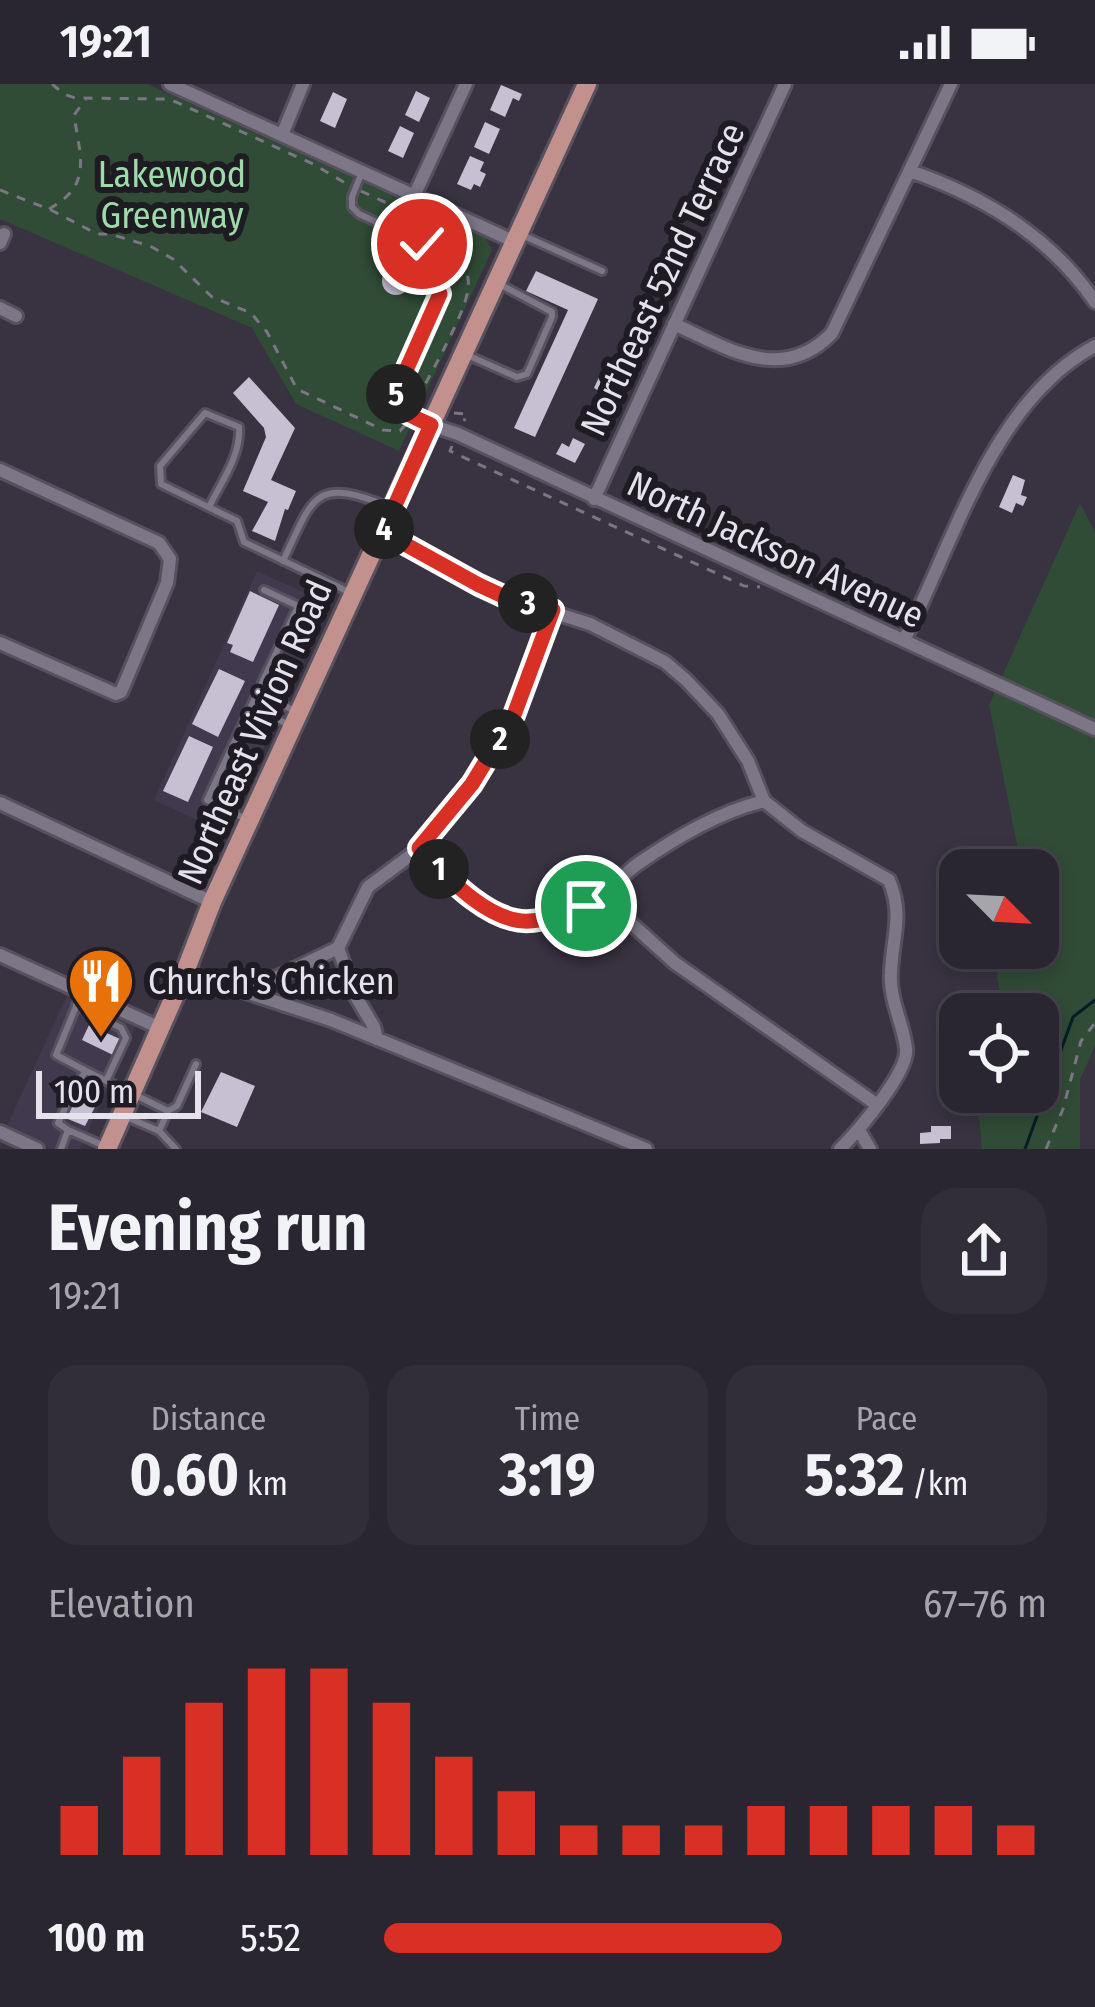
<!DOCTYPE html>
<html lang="en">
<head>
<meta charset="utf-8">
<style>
	body { margin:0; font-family:"Fira Sans Condensed",sans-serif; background:#322e39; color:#f1f3f6; height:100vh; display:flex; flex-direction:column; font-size:45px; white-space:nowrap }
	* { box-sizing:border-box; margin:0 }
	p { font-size:39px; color:#a5a5ab }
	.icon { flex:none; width:66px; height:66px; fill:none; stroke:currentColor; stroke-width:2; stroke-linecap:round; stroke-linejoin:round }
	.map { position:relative; height:1065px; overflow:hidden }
	.side { display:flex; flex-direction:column; background:#2a2631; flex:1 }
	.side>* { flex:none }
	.needle { width:78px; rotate:114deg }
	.buttons { position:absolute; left:939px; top:765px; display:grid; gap:24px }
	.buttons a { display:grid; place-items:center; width:120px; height:120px; border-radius:24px; background:#2a2631; box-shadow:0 6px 18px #0003,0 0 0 3px #46434d; font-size:60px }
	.scale { position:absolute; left:36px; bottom:30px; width:165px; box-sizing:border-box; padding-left:12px; border:6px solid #e6e2ec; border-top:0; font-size:33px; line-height:42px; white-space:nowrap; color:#e6e2ec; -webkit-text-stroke:9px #1e1b22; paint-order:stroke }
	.pin { position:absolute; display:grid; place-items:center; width:102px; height:102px; color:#fff; margin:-51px; border:6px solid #fff; border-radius:50%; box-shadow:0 3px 12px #0007 }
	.km { position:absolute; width:60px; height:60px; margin:-30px; border-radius:50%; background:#222; color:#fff; font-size:33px; line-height:60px; text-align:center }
	.round { display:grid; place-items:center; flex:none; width:126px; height:126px; border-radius:36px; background:#322e39 }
	.summary { display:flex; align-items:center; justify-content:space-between; height:204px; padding:0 48px }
	h1 { font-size:66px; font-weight:700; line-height:90px }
	.stats { display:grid; grid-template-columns:repeat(3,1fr); gap:18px; height:204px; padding:12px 48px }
	.stats div { display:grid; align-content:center; border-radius:30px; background:#322e39; text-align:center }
	.stats b { font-size:60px; font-weight:700 }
	.stats small { font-size:33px; font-weight:400 }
	.stats p { font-size:33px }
	.chart { height:336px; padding:24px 48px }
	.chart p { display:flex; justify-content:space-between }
	.chart svg { width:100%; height:216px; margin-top:12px; stroke:#d93025; stroke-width:6 }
	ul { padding:0 48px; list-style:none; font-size:39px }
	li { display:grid; grid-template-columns:192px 144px 1fr; align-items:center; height:90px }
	li i { height:30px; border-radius:15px; background:#d93025 }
	.status { display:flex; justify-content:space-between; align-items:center; height:84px; padding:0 60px; background:#2a2631; direction:ltr }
	.status svg { height:33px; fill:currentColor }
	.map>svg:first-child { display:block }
</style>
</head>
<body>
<div class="status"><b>19:21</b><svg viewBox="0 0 49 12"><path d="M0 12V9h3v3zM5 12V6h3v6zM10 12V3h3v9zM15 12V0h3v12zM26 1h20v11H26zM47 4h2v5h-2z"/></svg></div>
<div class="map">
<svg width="1095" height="1065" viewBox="0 0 1095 1065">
	<rect width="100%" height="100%" fill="#383241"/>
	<path fill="#41394e" d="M 257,487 L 329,520 L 225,749 L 154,716 Z
		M 69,907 L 137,939 L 80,1065 L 51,1065 L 6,1044 Z"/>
	<path fill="#304b36" d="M 0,0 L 147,0 L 486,154 L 492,166 L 399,367 L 296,320 L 252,244 L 0,135 Z
		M 1080,419 L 1095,449 L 1095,962 L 1080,996 L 1080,1065 L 982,1065 L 977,1013 L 981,1008 L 1038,1008 L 1038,930 L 1003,930 L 995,878 L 1001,864 L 1038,864 L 1038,786 L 1022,786 L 989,621 Z"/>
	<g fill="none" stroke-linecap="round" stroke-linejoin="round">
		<path stroke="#041d27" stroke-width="3" d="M 1025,1065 L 1073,933 L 1095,916"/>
	</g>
	<path fill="#c7c0d3" d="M 501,1 L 522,10 L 519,17 L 513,14 L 505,33 L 490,26 Z
		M 416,7 L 430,14 L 419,38 L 405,31 Z
		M 333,8 L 347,15 L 335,44 L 320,37 Z
		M 485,38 L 500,45 L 489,70 L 474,63 Z
		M 400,42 L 414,49 L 403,74 L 388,67 Z
		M 470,72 L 484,78 L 480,87 L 486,90 L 480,103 L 474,100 L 471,106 L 457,100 Z
		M382 197a14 14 0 1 1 28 0a14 14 0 1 1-28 0Z
		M 536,187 L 598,215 L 535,353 L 514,344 L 568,226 L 526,207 Z
		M 601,289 L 618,297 L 609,318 L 597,313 L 599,307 L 594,304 Z
		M 249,293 L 295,344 L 271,396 L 296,407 L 288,426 L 285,425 L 275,457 L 252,447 L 268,418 L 243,407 L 266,353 L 264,344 L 233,309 Z
		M 573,354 L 585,360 L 575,379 L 556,370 L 562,359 L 569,363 Z
		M 1013,391 L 1025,396 L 1021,411 L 1027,413 L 1023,422 L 1016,419 L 1012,429 L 999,423 Z
		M 250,507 L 279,521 L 253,578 L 230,568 L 233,561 L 227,559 Z
		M 219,585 L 245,597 L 218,653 L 192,640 Z
		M 189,652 L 213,663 L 188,718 L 163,707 Z
		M 89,941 L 120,955 L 113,971 L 82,956 Z
		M 221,988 L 255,1002 L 237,1043 L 201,1028 Z
		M 74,1012 L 96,1021 L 85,1042 L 63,1033 Z
		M 931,1042 L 951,1042 L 951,1055 L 940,1055 L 940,1059 L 920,1060 L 920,1049 L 931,1048 Z"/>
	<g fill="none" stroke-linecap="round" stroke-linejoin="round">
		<g stroke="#57515e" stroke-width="12">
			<path id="lane" d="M 362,88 L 352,113 L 352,123 L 359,130 L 422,159 L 440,210 L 395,311 C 397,328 415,332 428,339
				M 522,151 L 602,187
				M 467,271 L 517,293 L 527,290 L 552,233 L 552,228 L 501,201
				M 209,423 C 221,398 241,372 239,343 L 205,329 L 160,382 L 161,400 L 237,437 L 244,458 L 349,508
				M 283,477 C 313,414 313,392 387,422
				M 258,609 L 295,627
				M 251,622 L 291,642
				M 246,735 L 207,716 L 298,522 L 264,506
				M 82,908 L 56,971 L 86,987
				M 76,921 L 121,944 L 126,954 L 106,997
				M 168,1027 L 177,1022 L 196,980
				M 124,1032 L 159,1047 L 176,1065
				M 68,1046 L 58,1039 L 77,999 L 86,987 L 168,1027 L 159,1047
				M 61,1065 L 68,1046 L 107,1063"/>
		</g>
		<g stroke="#57515e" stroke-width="18">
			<path id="street" d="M 170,0 L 515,158
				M 282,51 L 303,0
				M 910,87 C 983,112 1051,153 1095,218
				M 414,112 L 466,0
				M 0,159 L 4,150
				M 0,224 L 16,232
				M 674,240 C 727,264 782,301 832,249 L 951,0
				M 431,341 L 458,350 L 1095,645
				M 0,386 L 159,459 L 170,475 L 167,499 L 121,608 L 116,610
				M 594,415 L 785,0
				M 383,448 L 505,513 L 590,540 L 665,578 L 686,596 L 718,630 L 748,677 L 764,717 L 802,747 L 889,796 C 904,832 892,853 891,889 C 889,915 903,939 906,964 C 910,987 857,1048 840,1065
				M 904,556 C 954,458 993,316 1095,262
				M 0,559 L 116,610
				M 0,719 L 212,818
				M 419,765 C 444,790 472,822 507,833 C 531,841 585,827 605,811 C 617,801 625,788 639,779 C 677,753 719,728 764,717
				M 602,813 L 675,879 L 876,1020
				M 338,864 L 355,911 L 374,943 L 377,955
				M 0,871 L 160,944
				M 185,888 L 331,936 L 646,1065
				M 246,908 L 338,864 L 368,803 L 419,765 L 453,724 L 494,666 L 514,631 L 553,527
				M 859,1046 L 870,1065
				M 0,1048 L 37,1065"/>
		</g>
		<g stroke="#57515e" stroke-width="24">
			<path id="primary" d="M 107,1065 L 185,888 L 212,818 L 587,0"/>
		</g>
		<path stroke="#7b7683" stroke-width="3" stroke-dasharray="9 9" stroke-linecap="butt" d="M 52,0 L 64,10 L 75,14 L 166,15 L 176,18 L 313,80 L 347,100
			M 0,106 L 51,126 L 97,150 L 110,150 L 150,162 L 173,175 L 212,213 L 251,229 L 267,248 L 297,305 L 383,346 L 400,347 L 406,340
			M 361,107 L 443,145 C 457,156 471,188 468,206 C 463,235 429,291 415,320
			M 49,125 C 93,101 80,73 74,31 L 86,15
			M 454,329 L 467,330 L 464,337
			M 452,362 L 450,367 L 744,502 L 760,503
			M 1046,1065 L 1063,1025 L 1081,957 L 1095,939"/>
		<use href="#lane" stroke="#7c7687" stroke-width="6"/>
		<use href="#street" stroke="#7c7687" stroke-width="12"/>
		<use href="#primary" stroke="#c2908d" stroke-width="18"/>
	</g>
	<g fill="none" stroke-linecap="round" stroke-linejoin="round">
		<g stroke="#fff" stroke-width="24">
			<path id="route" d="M 422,160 L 440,210 L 395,311 C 397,329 417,334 431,341 L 383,448 L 479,501 L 505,513 L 553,526 L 514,631 L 472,700 L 419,764 C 445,791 489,840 530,837 C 548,836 568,826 586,822"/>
		</g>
		<use href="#route" stroke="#d93025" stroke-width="15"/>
	</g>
	<defs>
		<g id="restaurant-pin" transform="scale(3.45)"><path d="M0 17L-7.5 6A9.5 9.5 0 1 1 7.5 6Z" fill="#e8710a" stroke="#1e1b22"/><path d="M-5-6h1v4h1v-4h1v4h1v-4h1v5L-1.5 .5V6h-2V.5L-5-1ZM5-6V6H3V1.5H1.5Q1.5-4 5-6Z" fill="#fff"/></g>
	</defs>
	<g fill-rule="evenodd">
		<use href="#restaurant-pin" x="101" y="897"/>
	</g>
	<g text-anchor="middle" stroke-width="12" stroke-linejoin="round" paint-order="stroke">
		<g font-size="36" fill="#9edbab" stroke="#1e1b22">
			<text x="172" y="103">Lakewood<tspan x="172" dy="41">Greenway</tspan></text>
		</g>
		<g font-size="36" fill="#e6e2ec" stroke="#1e1b22">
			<text transform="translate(662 195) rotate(-65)" y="13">Northeast 52nd Terrace</text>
			<text transform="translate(776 465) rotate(25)" y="13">North Jackson Avenue</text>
			<text transform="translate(254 648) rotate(-66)" y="13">Northeast Vivion Road</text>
		</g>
		<g font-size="36" fill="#e6e2ec" stroke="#1e1b22" text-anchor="start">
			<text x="148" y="910">Church's Chicken</text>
		</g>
	</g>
</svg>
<div class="buttons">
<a><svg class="needle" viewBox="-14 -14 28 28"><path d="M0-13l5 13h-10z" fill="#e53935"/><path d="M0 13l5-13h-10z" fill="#a5a5ab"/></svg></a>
<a><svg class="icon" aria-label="locate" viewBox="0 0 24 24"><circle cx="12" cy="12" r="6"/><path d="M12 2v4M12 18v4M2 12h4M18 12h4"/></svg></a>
</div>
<div class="scale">100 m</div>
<div class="pin" style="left:586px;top:822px;background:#1e9e55"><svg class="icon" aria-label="arrive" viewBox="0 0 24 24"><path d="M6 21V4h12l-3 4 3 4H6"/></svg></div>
<div class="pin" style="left:422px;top:160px;background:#d93025"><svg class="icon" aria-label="check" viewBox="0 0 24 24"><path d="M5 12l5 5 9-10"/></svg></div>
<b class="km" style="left:439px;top:785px">1</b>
<b class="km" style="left:500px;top:655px">2</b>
<b class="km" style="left:528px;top:519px">3</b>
<b class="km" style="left:384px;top:445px">4</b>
<b class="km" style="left:396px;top:310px">5</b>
</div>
<section class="side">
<div class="summary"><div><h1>Evening run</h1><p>19:21</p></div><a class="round"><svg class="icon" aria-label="share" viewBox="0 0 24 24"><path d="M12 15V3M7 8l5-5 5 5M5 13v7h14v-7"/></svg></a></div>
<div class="stats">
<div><p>Distance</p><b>0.60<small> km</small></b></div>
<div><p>Time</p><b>3:19</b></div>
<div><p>Pace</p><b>5:32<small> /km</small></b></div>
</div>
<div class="chart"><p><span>Elevation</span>67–76 m</p>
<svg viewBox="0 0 160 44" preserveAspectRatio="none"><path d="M5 44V34M15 44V24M25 44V13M35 44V6M45 44V6M55 44V13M65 44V24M75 44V31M85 44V38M95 44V38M105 44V38M115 44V34M125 44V34M135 44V34M145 44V34M155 44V38"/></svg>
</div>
<ul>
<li><b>100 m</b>5:52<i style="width:60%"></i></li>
</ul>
</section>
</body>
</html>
